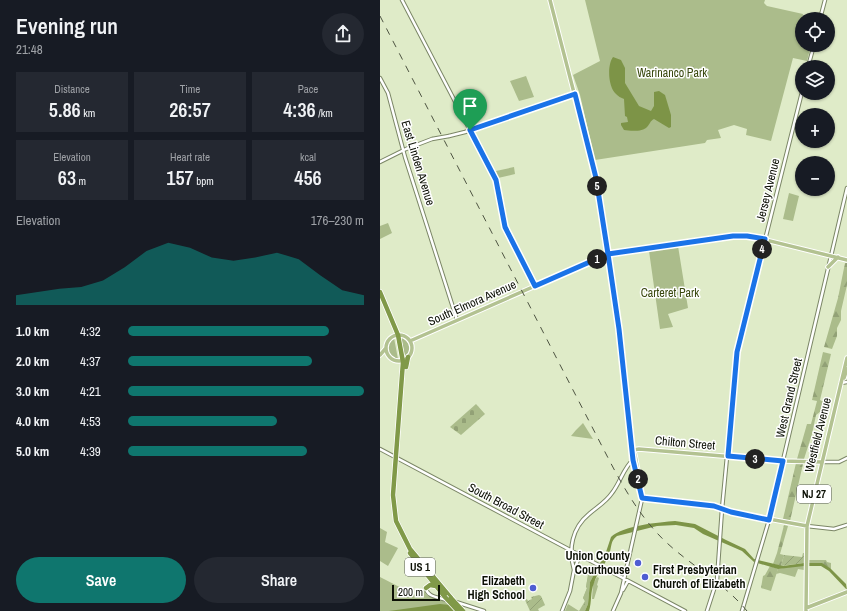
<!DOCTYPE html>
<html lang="en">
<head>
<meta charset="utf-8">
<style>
	body { margin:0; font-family:"Archivo Narrow",sans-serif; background:#242831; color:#f1f3f6; height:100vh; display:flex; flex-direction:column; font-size:15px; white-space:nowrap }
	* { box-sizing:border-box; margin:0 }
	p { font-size:13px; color:#9ea1a6 }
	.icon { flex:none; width:22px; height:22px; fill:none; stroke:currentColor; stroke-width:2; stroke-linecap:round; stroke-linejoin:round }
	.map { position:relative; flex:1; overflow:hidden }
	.drawer { display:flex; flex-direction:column; background:#171b24; width:380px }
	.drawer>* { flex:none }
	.fabs { position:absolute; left:415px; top:12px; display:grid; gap:8px }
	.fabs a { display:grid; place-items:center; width:40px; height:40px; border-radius:50%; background:#171b24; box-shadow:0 1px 3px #0004; font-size:20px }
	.scale { position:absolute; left:12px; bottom:10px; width:48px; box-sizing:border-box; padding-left:4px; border:2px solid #0c1005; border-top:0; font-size:11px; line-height:14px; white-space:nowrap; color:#0c1005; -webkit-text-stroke:3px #fff; paint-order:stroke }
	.pin { position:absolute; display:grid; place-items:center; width:34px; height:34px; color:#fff; margin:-41px -17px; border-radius:50% 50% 50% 0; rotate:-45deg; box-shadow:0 0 4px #0007 }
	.pin .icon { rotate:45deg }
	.km { position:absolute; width:20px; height:20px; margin:-10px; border-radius:50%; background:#222; color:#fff; font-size:11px; line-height:20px; text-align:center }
	.round { display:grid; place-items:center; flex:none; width:42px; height:42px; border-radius:21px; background:#242831 }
	.headline { display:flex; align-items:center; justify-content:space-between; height:68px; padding:0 16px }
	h1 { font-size:22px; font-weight:600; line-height:30px }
	.stats { display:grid; grid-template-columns:repeat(3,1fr); gap:6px; height:68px; padding:4px 16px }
	.stats div { display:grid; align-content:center; border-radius:0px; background:#242831; text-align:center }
	.stats b { font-size:20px; font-weight:600 }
	.stats small { font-size:11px; font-weight:400 }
	.stats p { font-size:11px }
	.chart { height:112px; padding:8px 16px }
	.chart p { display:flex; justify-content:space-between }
	.chart svg { width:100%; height:72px; margin-top:4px; fill:#0f766e; opacity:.7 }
	.button { display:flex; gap:8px; margin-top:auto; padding:8px 16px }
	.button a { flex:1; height:46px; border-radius:24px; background:#0f766e; color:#fff; font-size:16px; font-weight:600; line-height:46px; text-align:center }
	.button a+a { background:#242831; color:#f1f3f6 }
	ul { padding:0 16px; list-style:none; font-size:13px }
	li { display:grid; grid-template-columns:64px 48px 1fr; align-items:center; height:30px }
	li i { height:10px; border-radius:5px; background:#0f766e }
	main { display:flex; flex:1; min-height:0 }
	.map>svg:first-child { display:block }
</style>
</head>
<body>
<main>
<section class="drawer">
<div class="headline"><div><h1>Evening run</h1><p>21:48</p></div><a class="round"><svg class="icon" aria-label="share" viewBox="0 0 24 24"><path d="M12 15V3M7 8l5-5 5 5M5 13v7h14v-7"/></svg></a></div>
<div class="stats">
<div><p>Distance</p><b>5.86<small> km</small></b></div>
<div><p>Time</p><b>26:57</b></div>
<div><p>Pace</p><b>4:36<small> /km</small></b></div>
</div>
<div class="stats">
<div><p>Elevation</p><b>63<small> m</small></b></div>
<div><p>Heart rate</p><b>157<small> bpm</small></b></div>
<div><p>kcal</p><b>456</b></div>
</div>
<div class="chart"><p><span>Elevation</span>176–230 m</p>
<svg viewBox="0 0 160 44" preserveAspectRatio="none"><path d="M0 44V38L10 36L20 34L30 33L40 29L50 21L60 11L70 6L80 9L90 15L100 17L110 15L120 12L130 16L140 26L150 35L160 38V44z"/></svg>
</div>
<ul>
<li><b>1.0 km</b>4:32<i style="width:85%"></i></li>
<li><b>2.0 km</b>4:37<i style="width:78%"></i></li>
<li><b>3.0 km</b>4:21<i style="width:100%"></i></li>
<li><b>4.0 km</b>4:53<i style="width:63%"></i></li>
<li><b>5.0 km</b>4:39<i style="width:76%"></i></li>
</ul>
<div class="button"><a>Save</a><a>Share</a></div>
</section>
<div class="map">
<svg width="467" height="611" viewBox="0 0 467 611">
	<defs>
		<pattern id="forest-firs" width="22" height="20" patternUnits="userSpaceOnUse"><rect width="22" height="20" fill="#abbc8b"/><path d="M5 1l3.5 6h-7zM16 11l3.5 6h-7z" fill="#92a176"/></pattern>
		<pattern id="cemetery-stones" width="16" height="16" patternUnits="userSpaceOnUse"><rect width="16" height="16" fill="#abbc8b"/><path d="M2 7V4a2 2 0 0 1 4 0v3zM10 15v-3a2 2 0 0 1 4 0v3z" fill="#92a176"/></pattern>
		<pattern id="garden-furrows" width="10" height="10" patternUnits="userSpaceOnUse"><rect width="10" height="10" fill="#abbc8b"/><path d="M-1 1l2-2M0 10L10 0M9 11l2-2" fill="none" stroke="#92a176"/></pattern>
	</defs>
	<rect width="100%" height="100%" fill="#dfebc8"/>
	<path fill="#abbc8b" d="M 205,0 L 385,0 L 384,3 L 387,6 L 423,14 L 417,38 L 422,40 L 422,45 L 431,45 L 427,61 L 413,58 L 391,141 L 366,135 L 367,129 L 354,125 L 338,130 L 341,138 L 327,140 L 325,143 L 215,160 L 200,95 L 193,75 L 220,61 Z
		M 146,76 L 154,97 L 139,101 L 130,81 Z
		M 134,167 L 135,174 L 118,178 L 116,171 Z
		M 409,193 L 419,196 L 413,221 L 403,219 Z
		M 8,223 L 12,233 L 0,239 L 0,226 Z
		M 298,246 L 308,308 L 288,314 L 293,327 L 280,329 L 269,251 Z
		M 21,337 C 30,342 32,350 25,357 Z
		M 14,338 L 18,359 C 7,356 4,345 14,338 Z
		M 203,423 L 213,439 L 191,436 L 196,430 Z
		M 0,528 L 7,532 L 5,542 L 18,548 L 8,566 L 0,561 Z
		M 211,565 L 217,569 L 210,582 L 208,604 L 205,611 L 185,611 L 188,604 L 199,611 L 205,601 L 203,598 L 207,588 L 206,587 L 208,575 L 206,574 Z
		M 415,566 L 424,566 L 424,570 L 418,569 L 415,577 L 400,573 L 396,574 L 398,569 Z
		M 0,577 L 39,597 L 41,596 L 44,590 C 47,600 58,597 65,602 C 69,604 72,608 75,611 L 0,611 Z
		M 217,577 L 219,578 L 217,585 L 218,586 L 214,599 L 212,599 L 213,584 Z"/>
	<path fill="url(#forest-firs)" d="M 465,263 L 467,263 L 467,285 L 461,311 L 461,320 L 457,328 L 457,336 L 452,349 L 444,347 L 458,298 Z
		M 443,352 L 451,354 L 440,400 L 444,402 L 444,409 L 436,415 L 432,434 L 424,459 L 417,459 L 427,424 L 431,424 L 437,401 L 432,400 Z
		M 416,463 L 423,464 L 410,521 L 403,519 Z
		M 404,525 L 408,526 L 400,554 L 404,555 L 401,566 L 393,564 L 397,553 Z
		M 429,560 L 446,560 L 447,562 L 451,563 L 451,569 C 444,564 438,563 429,563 Z
		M 390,566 L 398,569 L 391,591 L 381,588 L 383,576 L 385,575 Z
		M 210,571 L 211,571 C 212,578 208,584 207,591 C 206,596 207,600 205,605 L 204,605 L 205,601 L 203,598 L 207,588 L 206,587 L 208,575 L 209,574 Z"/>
	<path fill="url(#cemetery-stones)" d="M 96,404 L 105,414 L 81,435 L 70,427 Z"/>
	<path fill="url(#garden-furrows)" d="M310.5 71a5.5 5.5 0 1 1 11 0a5.5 5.5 0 1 1-11 0Z
		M 423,553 L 424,553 L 424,563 L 401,566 L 404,555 L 422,557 Z
		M 159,595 L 161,596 L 165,605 L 158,609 L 159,611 L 150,611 L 145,600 L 147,599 L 148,601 L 152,599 L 151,597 Z"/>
	<path fill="#7d9447" d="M 233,57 L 241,60 L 245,68 L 245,83 L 259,106 L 271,111 L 274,106 L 274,92 L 279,91 L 285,95 L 291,115 L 291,127 L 289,128 L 274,119 C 270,121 270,124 267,127 C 263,132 250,131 244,130 L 241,125 L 241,123 L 248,122 L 247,117 L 245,116 L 244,99 C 241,98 238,96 236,94 C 228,87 227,65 233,57 Z
		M 295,521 L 315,524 L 346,540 L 365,549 L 374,559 L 403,566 L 424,563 L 442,563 L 450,568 L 466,584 L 467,590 L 449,571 L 441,566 L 424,566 L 398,569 L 374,562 L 362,551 L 323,534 L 314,528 L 296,525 L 277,526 L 237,536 C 230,541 232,547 229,555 C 225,565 217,573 214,583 C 210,592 212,602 209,611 L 205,611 L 208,604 L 210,582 L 226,552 L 231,537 C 242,526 280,522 295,521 Z
		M 60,604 L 70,605 L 85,611 L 9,611 Z"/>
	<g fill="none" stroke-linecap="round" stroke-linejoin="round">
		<g stroke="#7b8666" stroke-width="4.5">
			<path id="minor" d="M 22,0 L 116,180 L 125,227 L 155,286
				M 440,19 L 445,0
				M 428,67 L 434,45
				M 0,78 L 8,93 L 25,157 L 77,320
				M 69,136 L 85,132 L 195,94
				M 0,162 L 26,149 L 52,139
				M 461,383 L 467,382
				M 0,449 L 305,611
				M 442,462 L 459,462 L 467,458
				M 427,526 L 454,529 L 467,525
				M 194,570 C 188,549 192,528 209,514 C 217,507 226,502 232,493 C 240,483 244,467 253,460
				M 46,588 C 47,597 58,597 66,600
				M 243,590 L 248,581
				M 76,602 L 104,611
				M 182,611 L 190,591 L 194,570 L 200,555
				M 233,611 L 241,593 L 262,499
				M 327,611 L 337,580 L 342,509 L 357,352 L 422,92
				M 362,611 L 389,520 L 467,188"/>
		</g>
		<g stroke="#fff" stroke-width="5.5">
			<path id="major" d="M 170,0 L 216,178 L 239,329 L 253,460 L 259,481
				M 448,267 L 458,257
				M6 348a13 13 0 1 1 26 0a13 13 0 1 1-26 0Z
				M 30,341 L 228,254 L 322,240 L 361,236 L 378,238 L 467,260
				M 0,355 L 6,348
				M 464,378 L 467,369
				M 253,450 L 259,449 L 403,461 L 441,462
				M 254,452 L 255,455 L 258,471
				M 259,479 L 262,499 L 334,506 L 351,512 L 427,526
				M 426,608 L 467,592
				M 426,611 L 427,526 L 467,358"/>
		</g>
		<g stroke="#fff" stroke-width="6">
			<path id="highway" d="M 0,292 L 18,335 L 23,362 L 13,495 L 16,521 L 30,549 L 71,598
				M 26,367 L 28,357
				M 30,553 L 65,597
				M 46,588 L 50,585 L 56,586"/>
		</g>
		<use href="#minor" stroke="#fff" stroke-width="2.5"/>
		<use href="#major" stroke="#b3c291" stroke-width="3.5"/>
		<use href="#highway" stroke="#809948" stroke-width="4.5"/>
		<path stroke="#4e5442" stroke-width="1" stroke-dasharray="7 7" stroke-linecap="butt" d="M 0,16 L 225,452 C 242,485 260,518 287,543 C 313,567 344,583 367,611"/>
		<g stroke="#7b8666" stroke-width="4.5" stroke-linecap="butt">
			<path id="minor-bridge" d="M 52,139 L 69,136"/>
		</g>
		<g stroke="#fff" stroke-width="6" stroke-linecap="butt">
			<path id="highway-bridge" d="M 65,597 L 78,611
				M 71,598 L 83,611"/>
		</g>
		<use href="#minor-bridge" stroke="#fff" stroke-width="2.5"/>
		<use href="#highway-bridge" stroke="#809948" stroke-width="4.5"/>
	</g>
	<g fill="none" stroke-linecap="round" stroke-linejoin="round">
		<g stroke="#fff" stroke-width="8">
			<path id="route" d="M 90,130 L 116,180 L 125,227 L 155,286 L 228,254 L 239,329 L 253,460 L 262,498 L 334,506 L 351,512 L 389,520 L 403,461 L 348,456 L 357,352 L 385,239 L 367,236 L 353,236 L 228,254 L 216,178 L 195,94 L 90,130"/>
		</g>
		<use href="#route" stroke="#1a73e8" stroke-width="5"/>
	</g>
	<g fill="#4f5dd2" stroke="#fff" stroke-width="1.5">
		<circle cx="258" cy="563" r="4"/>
		<circle cx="265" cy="577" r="4"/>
		<circle cx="153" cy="588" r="4"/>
	</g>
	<g text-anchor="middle" stroke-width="3" stroke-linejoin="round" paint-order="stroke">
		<g fill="#fff" stroke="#555850" stroke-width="1">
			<rect x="417" y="485" width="34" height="18" rx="3"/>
			<rect x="25" y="558" width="30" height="18" rx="3"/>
		</g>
		<g font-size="11" font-weight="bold" fill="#0c1005">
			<text x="434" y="498">NJ 27</text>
			<text x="40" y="571">US 1</text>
		</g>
		<g font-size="12" fill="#39480e" stroke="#fff">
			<text x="292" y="77">Warinanco Park</text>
			<text x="290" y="297">Carteret Park</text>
		</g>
		<g font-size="12" fill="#0c1005" stroke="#fff">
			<text transform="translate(38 163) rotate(73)" y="4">East Linden Avenue</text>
			<text transform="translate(388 190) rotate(-76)" y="4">Jersey Avenue</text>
			<text transform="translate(92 303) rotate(-24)" y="4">South Elmora Avenue</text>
			<text transform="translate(409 398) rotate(-77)" y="4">West Grand Street</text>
			<text transform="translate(438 435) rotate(-76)" y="4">Westfield Avenue</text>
			<text transform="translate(305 443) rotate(5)" y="4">Chilton Street</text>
			<text transform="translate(126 506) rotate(28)" y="4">South Broad Street</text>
		</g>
		<g font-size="12" font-weight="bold" fill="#0c1005" stroke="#fff" text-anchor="end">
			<text x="250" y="560">Union County<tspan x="250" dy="14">Courthouse</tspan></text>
			<text x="273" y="574" text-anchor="start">First Presbyterian<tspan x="273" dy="14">Church of Elizabeth</tspan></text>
			<text x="145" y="585">Elizabeth<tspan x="145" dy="14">High School</tspan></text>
		</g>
	</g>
</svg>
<div class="fabs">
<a><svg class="icon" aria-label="locate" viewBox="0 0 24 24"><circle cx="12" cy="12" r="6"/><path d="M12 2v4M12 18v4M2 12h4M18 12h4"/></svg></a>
<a><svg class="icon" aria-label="layers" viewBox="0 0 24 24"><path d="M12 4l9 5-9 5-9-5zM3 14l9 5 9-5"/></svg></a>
<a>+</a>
<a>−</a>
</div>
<div class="scale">200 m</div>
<div class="pin" style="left:90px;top:130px;background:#1e9e55"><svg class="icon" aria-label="arrive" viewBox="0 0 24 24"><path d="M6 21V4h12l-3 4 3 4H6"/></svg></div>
<b class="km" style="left:217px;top:259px">1</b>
<b class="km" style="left:258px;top:479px">2</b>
<b class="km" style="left:375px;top:459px">3</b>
<b class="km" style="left:382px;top:249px">4</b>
<b class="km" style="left:217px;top:186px">5</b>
</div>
</main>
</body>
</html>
